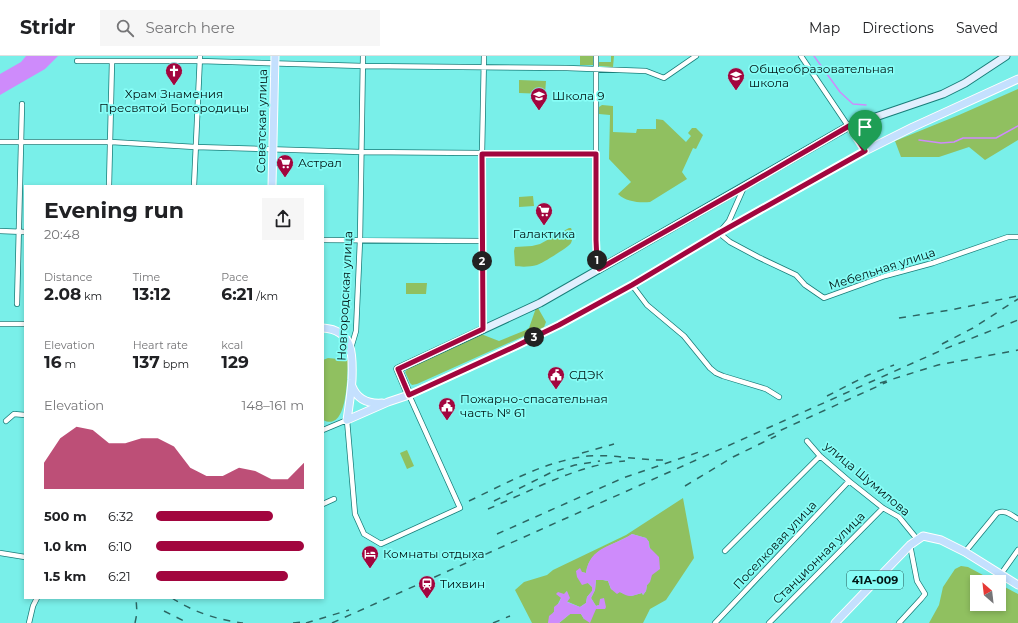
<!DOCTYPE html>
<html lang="en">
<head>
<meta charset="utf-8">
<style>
	body { margin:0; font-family:Montserrat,sans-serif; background:#f6f6f6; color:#202124; height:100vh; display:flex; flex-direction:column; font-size:15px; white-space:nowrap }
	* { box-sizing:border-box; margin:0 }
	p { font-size:13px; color:#757577 }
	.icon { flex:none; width:22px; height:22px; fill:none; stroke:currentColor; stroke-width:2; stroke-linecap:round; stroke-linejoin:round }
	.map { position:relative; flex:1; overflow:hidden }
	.side { position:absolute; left:24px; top:129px; width:300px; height:414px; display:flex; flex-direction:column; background:#fff; border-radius:0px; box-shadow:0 2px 6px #0003 }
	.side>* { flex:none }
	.needle { width:26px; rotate:332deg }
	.controls { position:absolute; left:970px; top:519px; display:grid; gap:8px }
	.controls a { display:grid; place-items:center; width:36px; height:36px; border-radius:0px; background:#fff; box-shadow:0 2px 6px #0003; font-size:20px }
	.pin { position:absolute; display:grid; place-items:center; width:34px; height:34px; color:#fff; margin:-41px -17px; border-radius:50% 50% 50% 0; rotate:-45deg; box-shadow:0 0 4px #0007 }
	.pin .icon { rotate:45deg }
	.km { position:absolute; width:20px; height:20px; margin:-10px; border-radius:50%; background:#222; color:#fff; font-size:11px; line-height:20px; text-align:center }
	.round { display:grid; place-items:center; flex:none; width:42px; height:42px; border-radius:0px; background:#f6f6f6 }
	.overview { display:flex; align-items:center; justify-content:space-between; height:68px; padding:0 20px }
	h1 { font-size:22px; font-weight:700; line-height:30px }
	.metrics { display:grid; grid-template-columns:repeat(3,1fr); gap:6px; height:68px; padding:4px 20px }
	.metrics div { display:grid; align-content:center }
	.metrics b { font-size:17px; font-weight:700 }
	.metrics small { font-size:11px; font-weight:400 }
	.metrics p { font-size:11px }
	.chart { height:112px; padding:8px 20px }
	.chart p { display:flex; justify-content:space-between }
	.chart svg { width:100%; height:72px; margin-top:4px; fill:#a2053e; opacity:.7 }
	ul { padding:0 20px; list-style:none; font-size:13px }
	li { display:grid; grid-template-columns:64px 48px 1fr; align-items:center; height:30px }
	li i { height:10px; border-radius:5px; background:#a2053e }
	header { display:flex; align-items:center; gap:24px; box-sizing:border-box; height:56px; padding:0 20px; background:#fff; border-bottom:1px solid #e0e0e0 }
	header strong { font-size:19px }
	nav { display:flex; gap:22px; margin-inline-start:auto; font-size:14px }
	.search { width:280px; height:36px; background:#f6f6f6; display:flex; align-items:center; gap:10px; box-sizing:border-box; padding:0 14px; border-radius:0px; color:#757577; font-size:15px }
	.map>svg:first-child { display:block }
</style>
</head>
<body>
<header>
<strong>Stridr</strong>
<div class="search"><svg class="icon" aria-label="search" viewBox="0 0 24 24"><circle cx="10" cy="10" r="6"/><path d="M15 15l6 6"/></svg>Search here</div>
<nav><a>Map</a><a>Directions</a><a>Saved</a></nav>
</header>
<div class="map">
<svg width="1018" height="567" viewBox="0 0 1018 567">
	<rect width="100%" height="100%" fill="#79efe9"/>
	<path fill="#90c060" d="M 580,0 L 593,0 L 593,9 L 580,9 Z
		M 611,0 L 614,0 L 613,11 L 599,10 L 599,6 L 611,6 Z
		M 519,24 L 546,25 L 545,38 L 519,37 Z
		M 1018,33 L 1018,84 L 985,104 L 969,91 L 939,101 L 901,101 L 895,85 L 959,59 Z
		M 602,49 L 613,50 L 613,76 L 636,77 L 637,73 L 656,73 L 656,63 L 663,64 L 686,86 L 691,80 L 688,77 L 692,72 L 696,72 L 703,79 L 696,93 L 693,92 L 682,116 L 687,123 L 650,146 C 640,147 626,146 618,138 L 631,126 L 609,103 L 610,59 L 599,58 L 599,51 Z
		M 533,140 L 534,150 L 519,151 L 519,141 Z
		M 569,172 L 571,172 C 573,176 573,183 571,187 C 569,191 541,208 537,209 C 530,211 521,211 515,210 L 514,195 L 515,191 L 532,190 L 540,188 Z
		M 406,227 L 427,227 L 426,238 L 406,238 Z
		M 536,252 L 538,252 L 546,266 L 544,271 L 417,328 L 412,329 L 410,327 L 405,316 L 410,310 L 481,278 L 499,285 L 526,274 L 529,272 Z
		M 328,302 L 348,304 C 347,317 349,377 323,364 L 323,304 Z
		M 407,394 L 414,410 L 407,413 L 400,397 Z
		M 683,442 L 694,502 L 666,544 L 650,553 L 643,567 L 559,567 L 570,558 L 581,558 L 584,563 L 599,549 L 596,550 L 591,542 L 595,534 L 596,524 L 603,524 L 608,525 L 611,533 L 631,540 L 642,537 L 643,539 L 646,535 L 647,529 C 655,522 650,496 649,486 L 646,482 L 632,478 C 614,490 590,491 586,517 L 576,515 L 592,531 L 592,535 L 587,541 L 586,547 L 580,551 L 566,545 L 567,535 L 561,542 L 548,567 L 532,567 L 515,534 L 524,526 L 547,519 L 553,514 L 626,479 Z
		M 961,510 L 968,511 L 996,526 L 977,526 L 977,548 L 999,548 L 999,528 L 1018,538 L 1018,567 L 929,567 L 939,549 L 943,531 L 955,513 Z"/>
	<path fill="#ce8bfb" d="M 26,0 L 58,0 L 45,13 L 0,39 L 0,18 L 21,6 Z
		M 632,478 L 646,482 L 649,486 L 649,491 L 659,501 L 660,513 L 652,519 L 650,526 L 647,529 L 646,535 L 643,539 L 642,537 C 632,540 629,542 620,536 L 617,538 L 611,533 L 608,525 L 603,524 L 596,524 L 595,534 L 591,542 L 596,550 L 599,549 L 600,543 L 604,542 L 606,551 L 605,553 L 596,553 L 590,567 L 584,563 L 581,558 L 570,558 L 559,567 L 548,567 L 549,560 L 554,556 L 554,551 L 559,547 L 561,542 L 556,538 L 558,536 L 564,538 L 567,535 L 570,542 L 567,546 L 580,551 L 586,547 L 587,541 L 592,535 L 592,531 L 588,527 L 582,529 L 577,521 L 576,515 L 580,512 L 582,516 L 586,517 C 590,490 613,491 632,478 Z"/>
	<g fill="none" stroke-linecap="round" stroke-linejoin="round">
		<path stroke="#ce8bfb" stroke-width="1.5" d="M 814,0 L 840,36 L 853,48 L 866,49
			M 919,84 L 941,87 L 954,86 L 963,82 L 996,82 L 1018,70"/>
		<g stroke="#197d79" stroke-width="6">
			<path id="street" d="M 596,0 L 596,184 L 597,205 L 599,213
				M 801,0 L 865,95
				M 77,5 L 200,5 L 363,10 L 567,12 L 646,15 L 664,22 L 696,0
				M 0,86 L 111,86 L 195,91 L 361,96 L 596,98
				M 109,130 L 112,5
				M 194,130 L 200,0
				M 744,131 L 729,165 L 719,177 L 730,186 L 758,201 L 796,219 L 805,229 L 824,242 L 885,220 L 933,207 L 1008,181 L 1018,181
				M 0,175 L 25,176
				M 323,184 L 482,185
				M 632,229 L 647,249 L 684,280 L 710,312 L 716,317 L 723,320 L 766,333 L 779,341
				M 17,248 L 22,48
				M 0,268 L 25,268
				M 483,273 L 482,98 L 484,0
				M 351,292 L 356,275 L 360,184 L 363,0
				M 6,365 L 14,358 L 25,359
				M 323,374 L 347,364 L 355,458 L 364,478 L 381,488 L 460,452 L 409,339
				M 807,385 L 820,400 L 849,425 L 883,452 L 899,461 L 917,483
				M 323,448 L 334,443
				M 725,495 L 820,400
				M 965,496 L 997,457 C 1005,453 1011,459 1018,463
				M 0,497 L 25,501
				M 1001,518 L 1018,494
				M 29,567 L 33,550 L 37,542
				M 715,567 L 849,425
				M 769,567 L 883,452
				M 899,567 L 921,543 L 925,538 L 917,525 L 910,489"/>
		</g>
		<g stroke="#197d79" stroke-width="9">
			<path id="secondary" d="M 409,339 L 398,313 L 540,247 L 849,70 L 943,38 L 965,27 L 1006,0"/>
		</g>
		<g stroke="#fff" stroke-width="9">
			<path id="primary" d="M 272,130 L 275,0
				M 323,272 C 354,274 353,300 352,324 C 351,337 349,351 347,364
				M 352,330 C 357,343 368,348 382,347
				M 347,364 L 388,346 L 409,339 L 516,290 L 559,269 L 632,229 L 719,177 L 865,95 L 913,71 L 1018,23
				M 835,567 L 910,489 L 923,480 L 941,484 L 965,496 L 1018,529"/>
		</g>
		<use href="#street" stroke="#fff" stroke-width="4.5"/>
		<use href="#secondary" stroke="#e1effe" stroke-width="7"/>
		<use href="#primary" stroke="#c4e0fe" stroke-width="7"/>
		<path stroke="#2d6663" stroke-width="1.5" stroke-dasharray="7 7" stroke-linecap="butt" d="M 899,262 L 951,254 L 1017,240
			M 942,288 L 973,272 L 1018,243
			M 880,327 L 938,309 L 1018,294
			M 827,340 L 868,319 L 894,309
			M 768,380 L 887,326
			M 582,397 L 614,388
			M 685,430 L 733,401 L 776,380
			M 469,445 C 507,427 545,405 588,400 C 615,398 641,405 668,404
			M 494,445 L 550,417 L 575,409 L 600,405
			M 488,453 C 531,435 579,408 625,405
			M 497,478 L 623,422 L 702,395
			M 172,542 C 193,556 218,564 243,567
			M 164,555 L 188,567
			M 135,567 L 137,557 L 136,542
			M 293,567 L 304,566
			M 306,567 L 349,554
			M 332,567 L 942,294 L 1018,264
			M 493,567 L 510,560"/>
	</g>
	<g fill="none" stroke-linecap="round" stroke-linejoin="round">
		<g stroke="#fff" stroke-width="8">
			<path id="route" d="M 849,70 L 865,95 L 719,177 L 632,229 L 559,269 L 516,290 L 409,339 L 398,313 L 483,273 L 482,98 L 596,98 L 596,184 L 597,205 L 599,213 L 744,131 Z"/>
		</g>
		<use href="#route" stroke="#a2053e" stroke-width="5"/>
	</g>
	<defs>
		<g id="church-pin" transform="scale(0.9)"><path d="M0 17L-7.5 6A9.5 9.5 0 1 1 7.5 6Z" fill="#a2053e" stroke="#87fdf6"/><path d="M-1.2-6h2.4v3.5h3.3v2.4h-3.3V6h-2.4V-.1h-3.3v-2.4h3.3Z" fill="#fff"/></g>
		<g id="school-pin" transform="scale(0.9)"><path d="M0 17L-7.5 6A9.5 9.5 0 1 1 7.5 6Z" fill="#a2053e" stroke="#87fdf6"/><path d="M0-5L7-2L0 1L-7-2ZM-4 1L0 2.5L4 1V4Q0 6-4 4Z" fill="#fff"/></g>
		<g id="supermarket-pin" transform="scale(0.9)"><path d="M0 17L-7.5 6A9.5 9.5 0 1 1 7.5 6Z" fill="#a2053e" stroke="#87fdf6"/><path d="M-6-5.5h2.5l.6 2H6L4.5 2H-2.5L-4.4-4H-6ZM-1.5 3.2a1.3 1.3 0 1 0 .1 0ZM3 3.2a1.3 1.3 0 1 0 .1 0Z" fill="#fff"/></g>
		<g id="civic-pin" transform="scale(0.9)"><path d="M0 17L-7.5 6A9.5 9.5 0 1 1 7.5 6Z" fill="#a2053e" stroke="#87fdf6"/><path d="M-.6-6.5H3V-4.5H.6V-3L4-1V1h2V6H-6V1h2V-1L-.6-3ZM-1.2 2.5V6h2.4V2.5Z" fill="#fff"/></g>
		<g id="hotel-pin" transform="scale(0.9)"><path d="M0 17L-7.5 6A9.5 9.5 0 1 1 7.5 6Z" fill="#a2053e" stroke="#87fdf6"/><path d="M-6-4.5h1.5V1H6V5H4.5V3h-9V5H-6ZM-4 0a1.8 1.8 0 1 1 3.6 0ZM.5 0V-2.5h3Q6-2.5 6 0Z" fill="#fff"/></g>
		<g id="station-pin" transform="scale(0.9)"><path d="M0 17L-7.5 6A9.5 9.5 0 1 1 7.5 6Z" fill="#a2053e" stroke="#87fdf6"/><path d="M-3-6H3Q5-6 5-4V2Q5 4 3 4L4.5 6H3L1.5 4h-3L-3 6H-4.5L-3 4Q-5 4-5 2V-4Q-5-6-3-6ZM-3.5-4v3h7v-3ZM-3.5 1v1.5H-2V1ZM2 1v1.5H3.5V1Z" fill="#fff"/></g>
	</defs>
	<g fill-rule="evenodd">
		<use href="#church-pin" x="174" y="15"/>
		<use href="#school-pin" x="736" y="20"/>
		<use href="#school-pin" x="539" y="40"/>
		<use href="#supermarket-pin" x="285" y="107"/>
		<use href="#supermarket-pin" x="544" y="155"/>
		<use href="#civic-pin" x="556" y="319"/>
		<use href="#civic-pin" x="447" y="350"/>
		<use href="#hotel-pin" x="370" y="498"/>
		<use href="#station-pin" x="427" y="528"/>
	</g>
	<g text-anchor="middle" stroke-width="3.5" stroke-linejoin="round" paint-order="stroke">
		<rect fill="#87fdf6" stroke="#285b58" stroke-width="1" x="847" y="515" width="56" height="18" rx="3"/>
		<g font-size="11" font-weight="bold" fill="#001514">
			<text x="875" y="528">41А-009</text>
		</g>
		<g font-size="12" fill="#001514" stroke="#87fdf6" text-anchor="start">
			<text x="749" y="17">Общеобразовательная<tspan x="749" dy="14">школа</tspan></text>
			<text x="174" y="42" text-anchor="middle">Храм Знамения<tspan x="174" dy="14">Пресвятой Богородицы</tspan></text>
			<text x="552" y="44">Школа 9</text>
			<text x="298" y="111">Астрал</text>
			<text x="544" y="182" text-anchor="middle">Галактика</text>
			<text x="569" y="323">СДЭК</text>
			<text x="460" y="347">Пожарно-спасательная<tspan x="460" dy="14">часть № 61</tspan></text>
			<text x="383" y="502">Комнаты отдыха</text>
			<text x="440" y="532">Тихвин</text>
		</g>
		<g font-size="12" fill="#001514" stroke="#87fdf6">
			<text transform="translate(262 65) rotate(-89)" y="4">Советская улица</text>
			<text transform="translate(882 213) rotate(-18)" y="4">Мебельная улица</text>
			<text transform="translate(345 240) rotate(-87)" y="4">Новгородская улица</text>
			<text transform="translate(867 423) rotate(40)" y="4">улица Шумилова</text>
			<text transform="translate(775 489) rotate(-47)" y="4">Поселковая улица</text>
			<text transform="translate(819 502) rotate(-45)" y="4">Станционная улица</text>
		</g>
	</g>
</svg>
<div class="controls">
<a><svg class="needle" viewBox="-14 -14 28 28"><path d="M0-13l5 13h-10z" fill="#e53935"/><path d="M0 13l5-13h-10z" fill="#757577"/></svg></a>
</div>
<div class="pin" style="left:865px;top:95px;background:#1e9e55"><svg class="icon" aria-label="arrive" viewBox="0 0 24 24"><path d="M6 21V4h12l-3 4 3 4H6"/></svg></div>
<b class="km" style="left:597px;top:204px">1</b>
<b class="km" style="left:482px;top:205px">2</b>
<b class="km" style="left:534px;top:281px">3</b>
<section class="side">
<div class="overview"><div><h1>Evening run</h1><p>20:48</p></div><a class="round"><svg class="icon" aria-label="share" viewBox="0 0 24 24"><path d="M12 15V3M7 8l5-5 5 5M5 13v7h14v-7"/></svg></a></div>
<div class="metrics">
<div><p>Distance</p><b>2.08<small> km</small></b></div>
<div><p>Time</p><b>13:12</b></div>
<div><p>Pace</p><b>6:21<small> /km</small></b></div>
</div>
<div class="metrics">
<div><p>Elevation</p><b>16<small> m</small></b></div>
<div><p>Heart rate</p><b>137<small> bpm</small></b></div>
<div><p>kcal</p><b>129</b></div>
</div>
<div class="chart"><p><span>Elevation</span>148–161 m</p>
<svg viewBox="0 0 160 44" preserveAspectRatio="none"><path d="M0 44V28L10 13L20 6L30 8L40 16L50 16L60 13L70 13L80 18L90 31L100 36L110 36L120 31L130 33L140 38L150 38L160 28V44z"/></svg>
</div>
<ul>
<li><b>500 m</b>6:32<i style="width:79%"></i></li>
<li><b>1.0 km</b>6:10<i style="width:100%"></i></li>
<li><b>1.5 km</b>6:21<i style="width:89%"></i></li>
</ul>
</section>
</div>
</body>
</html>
